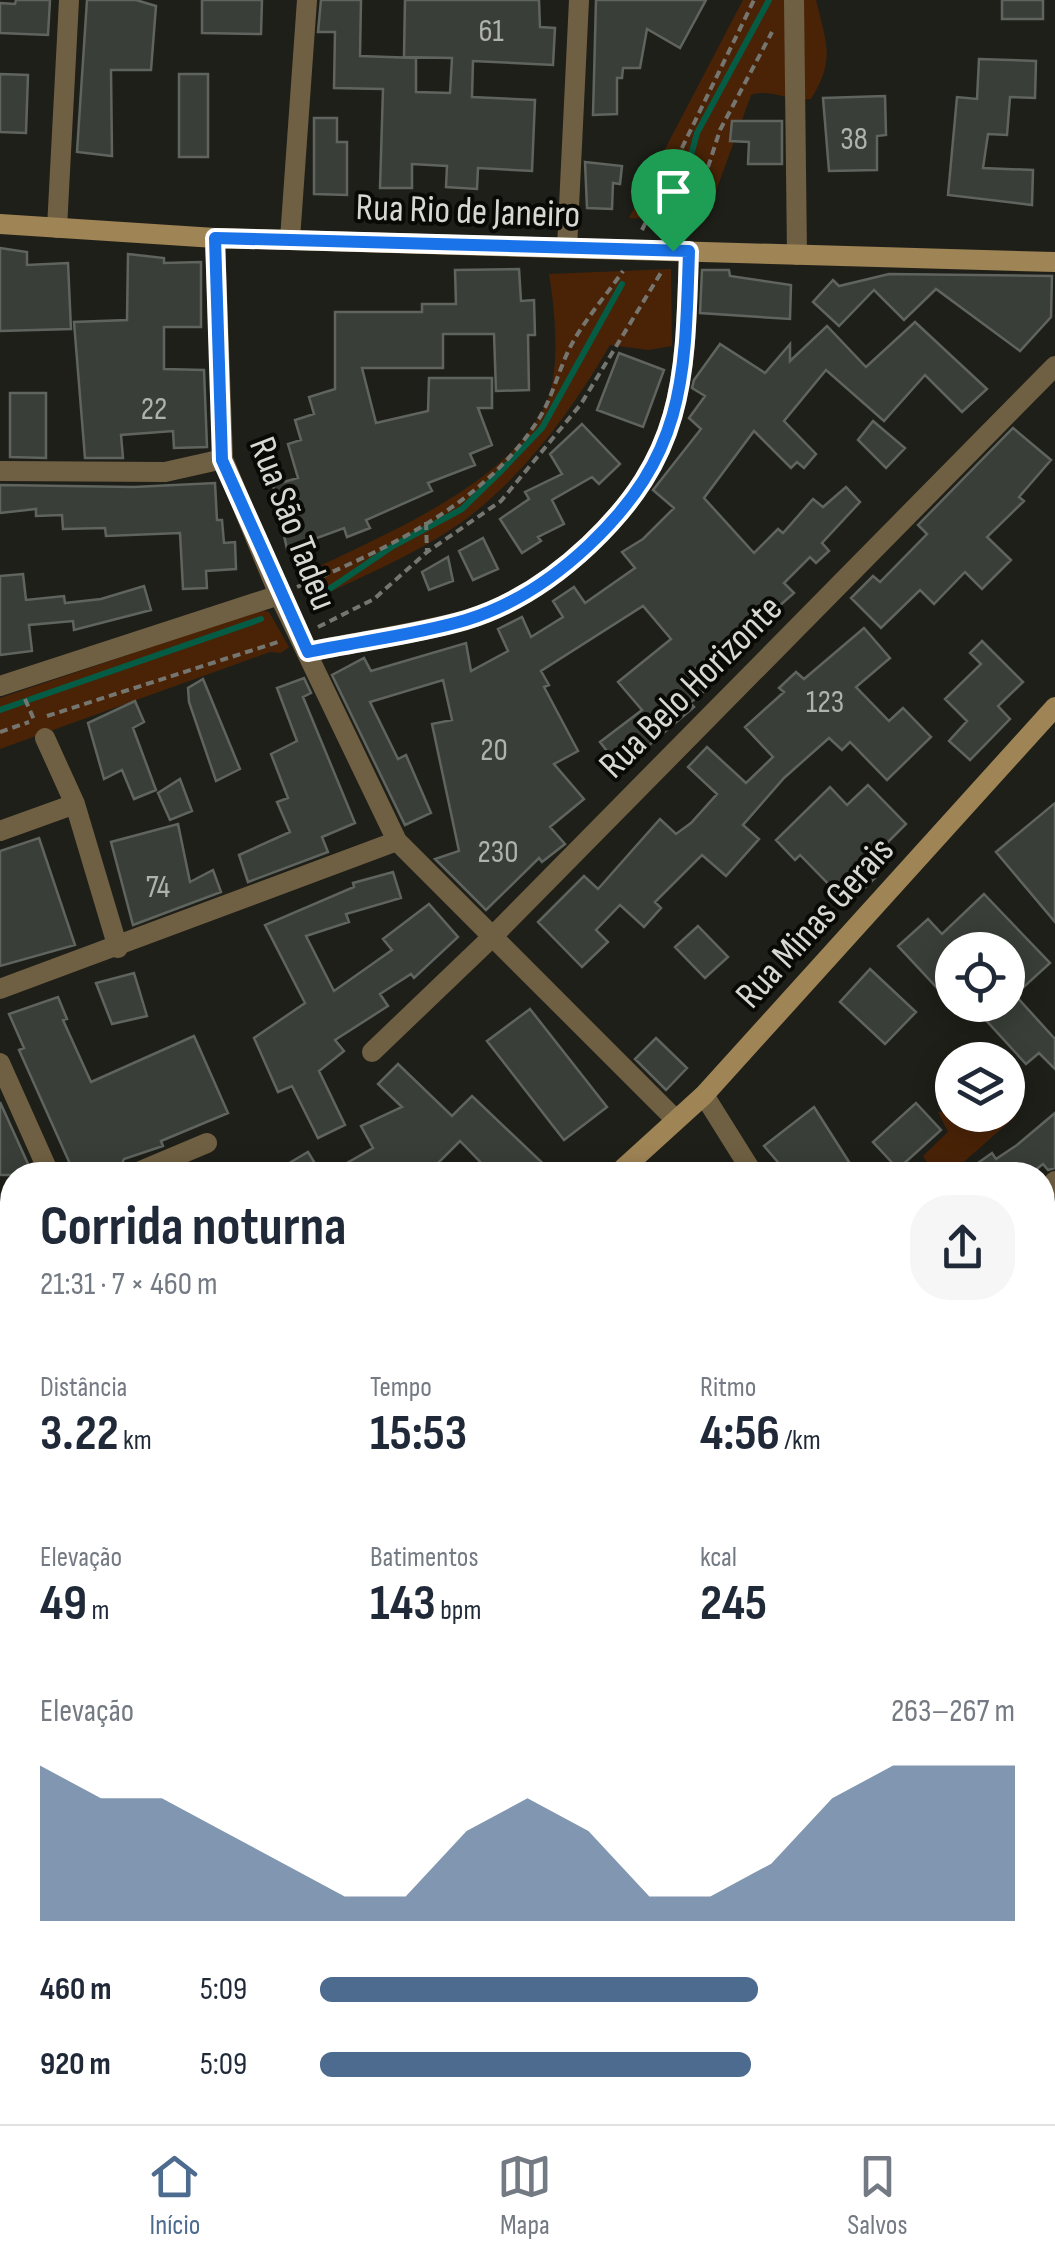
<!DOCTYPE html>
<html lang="pt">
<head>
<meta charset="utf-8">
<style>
	body { margin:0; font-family:"Sofia Sans Condensed",sans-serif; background:#f6f6f7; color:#1f2937; height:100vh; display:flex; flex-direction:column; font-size:38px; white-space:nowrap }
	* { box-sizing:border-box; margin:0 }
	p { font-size:32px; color:#747a83 }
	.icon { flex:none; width:55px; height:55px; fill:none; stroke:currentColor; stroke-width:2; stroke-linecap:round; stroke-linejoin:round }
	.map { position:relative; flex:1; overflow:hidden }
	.side { position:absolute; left:0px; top:1162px; width:1055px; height:962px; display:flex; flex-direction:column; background:#fff; border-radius:40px 40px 0 0; box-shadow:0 5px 25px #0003 }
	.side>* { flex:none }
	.tools { position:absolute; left:935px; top:932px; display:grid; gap:20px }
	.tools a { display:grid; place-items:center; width:90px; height:90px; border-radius:50%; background:#fff; box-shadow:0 5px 25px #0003; font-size:50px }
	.pin { position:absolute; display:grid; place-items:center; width:85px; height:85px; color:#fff; margin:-102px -42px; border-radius:50% 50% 50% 0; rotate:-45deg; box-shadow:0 0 10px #0007 }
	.pin .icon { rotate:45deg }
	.round { display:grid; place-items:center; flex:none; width:105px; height:105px; border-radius:40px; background:#f6f6f7 }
	.headline { display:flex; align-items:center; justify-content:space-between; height:170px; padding:0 40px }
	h1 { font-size:55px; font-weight:700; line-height:75px }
	.stats { display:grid; grid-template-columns:repeat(3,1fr); gap:15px; height:170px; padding:10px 40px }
	.stats div { display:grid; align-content:center }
	.stats b { font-size:50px; font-weight:700 }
	.stats small { font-size:28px; font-weight:400 }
	.stats p { font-size:28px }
	.chart { height:280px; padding:20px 40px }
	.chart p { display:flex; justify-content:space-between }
	.chart svg { width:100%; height:180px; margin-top:10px; fill:#4d6b8f; opacity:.7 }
	ul { padding:0 40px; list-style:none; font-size:32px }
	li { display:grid; grid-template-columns:160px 120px 1fr; align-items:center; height:75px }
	li i { height:25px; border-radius:12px; background:#4d6b8f }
	.menu { display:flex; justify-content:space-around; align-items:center; height:140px; border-top:2px solid #e0e1e3; background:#fff; font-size:28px; color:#747a83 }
	.menu a { display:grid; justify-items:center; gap:5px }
	.menu .on { color:#4d6b8f }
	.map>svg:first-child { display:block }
</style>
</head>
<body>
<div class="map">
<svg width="1055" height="2124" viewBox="0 0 1055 2124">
	<rect width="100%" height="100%" fill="#1f1f19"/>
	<path fill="#4a2307" d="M 743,0 L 816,0 C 826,43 836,59 811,99 C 790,102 770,88 751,95 L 705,221 L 629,218 Z
		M 671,269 L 672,346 L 649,350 L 610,345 C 574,407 527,472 470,516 C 424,551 367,574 315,599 L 304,574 C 381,535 507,487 546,404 C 561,371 555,310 549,274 Z
		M 261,610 L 269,612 L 289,647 L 281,653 L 270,652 L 0,749 L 0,698 Z
		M 938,1112 L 1016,1116 L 959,1166 L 962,1175 L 935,1175 L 923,1156 L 948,1132 Z
		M 1055,1487 L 1055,1548 L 1043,1552 L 1043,1494 Z
		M 890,2113 L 1055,2113 L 1055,2124 L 898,2124 Z"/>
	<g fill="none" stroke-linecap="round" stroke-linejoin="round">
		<path stroke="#055c45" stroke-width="6" d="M 678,204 L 697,133 L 769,0
			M 316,598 L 393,546 L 462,509 L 501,471 L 542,428 L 622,284
			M 0,710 L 261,619"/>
	</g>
	<path fill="#393e38" stroke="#5f655e" stroke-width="2.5" d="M 16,0 L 50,0 L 48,35 L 0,33 L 0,3 L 15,4 Z
		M 87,0 L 136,0 L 156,6 L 151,70 L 111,70 L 112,156 L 77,152 Z
		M 202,0 L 262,0 L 261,34 L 202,33 Z
		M 321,0 L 361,0 L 360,56 L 416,58 L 416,92 L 450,93 L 452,58 L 404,57 L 405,0 L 539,0 L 540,27 L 555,28 L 553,65 L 473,61 L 472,97 L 535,100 L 532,171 L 478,168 L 477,189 L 446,187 L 447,166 L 412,164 L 412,188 L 380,188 L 383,89 L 334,88 L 335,32 L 318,32 Z
		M 596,0 L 706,0 L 680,48 L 647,29 L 640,68 L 623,68 L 622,78 L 617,78 L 617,114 L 593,115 Z
		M 1002,0 L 1043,0 L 1043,19 L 1002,19 Z
		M 979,59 L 1036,61 L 1035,98 L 1010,97 L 1007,135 L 988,134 L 983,168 L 1033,170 L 1032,205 L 948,195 L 957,97 L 977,99 Z
		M 0,74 L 28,75 L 26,133 L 0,132 Z
		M 179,74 L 208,74 L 208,157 L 179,157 Z
		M 885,96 L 886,135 L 877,136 L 877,170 L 829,171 L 823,98 Z
		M 314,118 L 337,118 L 337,142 L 347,142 L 347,195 L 314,194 Z
		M 732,121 L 782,121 L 782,164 L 748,164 L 749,142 L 730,141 Z
		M 585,162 L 622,166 L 620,184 L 613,183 L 612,209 L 587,208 Z
		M 0,248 L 27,252 L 27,265 L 68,263 L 71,329 L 0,331 Z
		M 128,254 L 164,258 L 164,263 L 201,262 L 201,327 L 164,327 L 164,369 L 204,370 L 207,447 L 174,448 L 173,431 L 121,435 L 123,458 L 85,458 L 74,322 L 127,320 Z
		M 519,269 L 521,301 L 534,300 L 535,335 L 528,335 L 529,390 L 496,391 L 494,334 L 443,334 L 443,368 L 362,368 L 376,423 L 428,411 L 429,378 L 492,378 L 492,408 L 478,408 L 492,445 L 470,454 L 475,465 L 428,483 L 432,491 L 366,520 L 370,528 L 347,537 L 344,528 L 287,549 L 273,485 L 298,478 L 288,444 L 301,440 L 295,420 L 314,414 L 309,397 L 335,389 L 335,312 L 422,312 L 422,304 L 456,304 L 455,270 Z
		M 702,270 L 729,270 L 730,276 L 791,285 L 790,319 L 700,313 Z
		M 889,274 L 1052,276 L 1051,317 L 1020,351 L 936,289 L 904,320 L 874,290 L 839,326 L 813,302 L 833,280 L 839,286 Z
		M 915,322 L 987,389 L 962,412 L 925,375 L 884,421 L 826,370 L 784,421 L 816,454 L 804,468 L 797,462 L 791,468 L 754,431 L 704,498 L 754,553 L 778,529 L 783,533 L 813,499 L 823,507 L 846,487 L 860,502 L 822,543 L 829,551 L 816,563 L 810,557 L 784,583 L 794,593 L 726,653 L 721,648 L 695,669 L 710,686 L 690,703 L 694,707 L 621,769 L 600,742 L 642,710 L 618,682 L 671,639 L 643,606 L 541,671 L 549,685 L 544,687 L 578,751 L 554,764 L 584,799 L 550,827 L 565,844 L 542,862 L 539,858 L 486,910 L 435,859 L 459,851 L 432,724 L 452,720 L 443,680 L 370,702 L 398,759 L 406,755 L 431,813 L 405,825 L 332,675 L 364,658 L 371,671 L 466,643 L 471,671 L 508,651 L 498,629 L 522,617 L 531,637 L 563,617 L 553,601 L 574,587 L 585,603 L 635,568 L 622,552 L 643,539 L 674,508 L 653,490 L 701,429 L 689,418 L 705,396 L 692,388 L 694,380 L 720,344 L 765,373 L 790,344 L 790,361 L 827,326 L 866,367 Z
		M 619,353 L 664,370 L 643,427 L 597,410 Z
		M 10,393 L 46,393 L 46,458 L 10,457 Z
		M 873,421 L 905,448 L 886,468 L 858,440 Z
		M 582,424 L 620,464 L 599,484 L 592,477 L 552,500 L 564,524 L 538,537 L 541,541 L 522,553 L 500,519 L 529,499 L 525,492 L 562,474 L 550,454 Z
		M 1013,428 L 1051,460 L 1019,497 L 1024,501 L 987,537 L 1011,560 L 982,589 L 965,572 L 934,604 L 920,590 L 881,628 L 851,598 L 873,576 L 880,582 L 927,534 L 918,525 Z
		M 215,483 L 217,520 L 222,520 L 224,543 L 235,542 L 236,569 L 206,571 L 207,588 L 183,589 L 180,533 L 106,536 L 105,528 L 63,529 L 62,515 L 36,516 L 36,509 L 0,513 L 0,485 L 134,487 Z
		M 483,538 L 498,569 L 473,580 L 459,551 Z
		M 448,557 L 453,581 L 429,590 L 422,572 Z
		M 23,574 L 26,600 L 64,596 L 65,603 L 101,599 L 144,586 L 151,610 L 74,630 L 73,621 L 29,625 L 32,651 L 0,655 L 0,576 Z
		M 864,628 L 890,658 L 856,687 L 889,721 L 903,708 L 931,737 L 887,780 L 850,742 L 842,750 L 829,738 L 784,778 L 743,825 L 759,839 L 726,876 L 702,855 L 655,902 L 661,908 L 644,927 L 620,905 L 596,930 L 608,942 L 582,967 L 538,922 L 584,876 L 598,889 L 660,819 L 676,834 L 691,823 L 717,794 L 688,767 L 707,747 L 746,783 L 773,757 L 745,727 L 784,692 L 779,688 L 796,672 L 804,679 Z
		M 982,641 L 1023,682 L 998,706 L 1010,719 L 970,760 L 949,741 L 967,721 L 945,699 L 981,664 L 970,653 Z
		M 304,678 L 311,693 L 303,697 L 355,823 L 322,837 L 328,852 L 248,882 L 239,855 L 290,832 L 277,802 L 288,798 L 271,754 L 297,741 L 277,688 Z
		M 203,679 L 240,769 L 216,781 L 189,702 L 188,688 Z
		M 135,701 L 144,722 L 133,728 L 156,790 L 134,799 L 122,770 L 104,779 L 88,723 Z
		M 180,779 L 192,811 L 170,820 L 158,793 Z
		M 868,785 L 906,824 L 863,867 L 875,878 L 848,904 L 800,855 L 795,860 L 776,840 L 830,787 L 847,805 Z
		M 1055,803 L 1055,922 L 996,852 Z
		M 178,824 L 190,882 L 213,870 L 221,892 L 133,925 L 111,842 Z
		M 39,838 L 75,945 L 0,966 L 0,851 Z
		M 393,872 L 401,898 L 346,914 L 349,922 L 306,936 L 334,991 L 392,950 L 383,939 L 429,904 L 458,937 L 414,978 L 411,974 L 380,994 L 388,1006 L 335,1040 L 344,1051 L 319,1071 L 345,1125 L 318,1138 L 292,1086 L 278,1092 L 254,1038 L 305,1003 L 265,925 L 354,887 L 353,883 Z
		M 984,894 L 1050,963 L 1015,995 L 1055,1039 L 1055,1069 L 1039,1053 L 1026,1064 L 972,1005 L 1008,1005 L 1008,950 L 952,950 L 952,1004 L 898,946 L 928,919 L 942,934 Z
		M 698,926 L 728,957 L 705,978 L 675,947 Z
		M 870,969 L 916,1012 L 885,1044 L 840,1002 Z
		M 134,973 L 147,1016 L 112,1024 L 96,983 Z
		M 58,997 L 67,1019 L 63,1020 L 91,1082 L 194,1036 L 228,1113 L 161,1141 L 163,1146 L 124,1159 L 117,1174 L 75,1175 L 19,1050 L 24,1048 L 9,1014 Z
		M 530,1009 L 607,1107 L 564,1140 L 487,1041 Z
		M 656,1038 L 687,1068 L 666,1090 L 635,1059 Z
		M 398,1064 L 452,1116 L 472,1096 L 555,1175 L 493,1175 L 460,1141 L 433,1168 L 436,1175 L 387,1175 L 383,1167 L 369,1175 L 326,1175 L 373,1148 L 361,1126 L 402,1107 L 378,1084 Z
		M 0,1102 L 33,1175 L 0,1175 Z
		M 916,1103 L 941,1130 L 898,1169 L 873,1142 Z
		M 814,1107 L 849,1162 L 829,1175 L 789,1175 L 764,1146 Z
		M 1055,1113 L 1055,1168 L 1048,1170 L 1043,1164 L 1029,1175 L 961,1175 L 992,1153 L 996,1159 L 1017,1145 Z
		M 308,1152 L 322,1175 L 269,1175 Z"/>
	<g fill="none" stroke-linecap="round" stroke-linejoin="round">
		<path stroke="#767671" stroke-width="4" stroke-dasharray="8 5" stroke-linecap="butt" d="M 688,229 L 720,130 L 772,32
			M 642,230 L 754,0
			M 426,522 L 427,552
			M 297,587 C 387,549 486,504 540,417 C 554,394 560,364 574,340 C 588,316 607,294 623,271
			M 318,627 L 374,599 L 427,552 L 501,501 L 581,404 L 662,271
			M 25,699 L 35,722
			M 47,716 L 281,641
			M 0,732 L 29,722
			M 14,2124 L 24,2112"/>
		<path stroke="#706043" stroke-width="11" d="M 96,2112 L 113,2124"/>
		<path stroke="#706043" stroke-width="20" d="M 794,0 L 797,255
			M 57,228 L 69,0
			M 215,238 L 223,459 L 279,595 L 397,841 L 674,1118
			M 290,239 L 307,0
			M 567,248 L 579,0
			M 0,471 L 165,472 L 223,459
			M 308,652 C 360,641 415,634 466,620 C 512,606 554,578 589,545 C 686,453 685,377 689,251
			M 0,686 L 279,595
			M 45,738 L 75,804 L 118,948
			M 0,831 L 75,804
			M 0,989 L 397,841
			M 372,1052 L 490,939 L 1055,366
			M 0,1063 L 50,1175
			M 704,1095 L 754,1175
			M 131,1175 L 207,1143
			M 1046,1190 L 1055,1181
			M 0,1362 L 7,1374
			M 1042,1365 L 1055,1358
			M 728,2112 L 737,2124
			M 438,2124 L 441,2112"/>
		<path stroke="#9f8455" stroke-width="20" d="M 0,224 L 215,238 L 1055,262
			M 616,1175 L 704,1095 L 1055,707
			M 0,1726 L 12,1739
			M 57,2124 L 65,2112"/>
	</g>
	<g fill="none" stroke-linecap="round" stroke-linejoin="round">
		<g stroke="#fff" stroke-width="20">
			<path id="route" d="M 215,238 L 689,251 C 685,377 686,453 589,545 C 554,578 512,606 466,620 C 415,635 360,641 308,652 L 222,460 Z"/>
		</g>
		<use href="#route" stroke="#1a73e8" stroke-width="12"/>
	</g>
	<g text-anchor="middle" stroke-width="8" stroke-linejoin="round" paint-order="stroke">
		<g font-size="32" fill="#b0b2ac">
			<text x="491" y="41">61</text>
			<text x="854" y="149">38</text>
			<text x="154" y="419">22</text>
			<text x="825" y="712">123</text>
			<text x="494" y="760">20</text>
			<text x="498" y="862">230</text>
			<text x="158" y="897">74</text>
		</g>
		<g font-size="38" fill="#d8d8d3" stroke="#090906">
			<text transform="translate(468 210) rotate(2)" y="13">Rua Rio de Janeiro</text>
			<text transform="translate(294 523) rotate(69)" y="13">Rua São Tadeu</text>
			<text transform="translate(690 686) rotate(-45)" y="13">Rua Belo Horizonte</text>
			<text transform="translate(814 922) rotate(-48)" y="13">Rua Minas Gerais</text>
		</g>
	</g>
</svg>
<div class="tools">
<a><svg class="icon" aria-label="locate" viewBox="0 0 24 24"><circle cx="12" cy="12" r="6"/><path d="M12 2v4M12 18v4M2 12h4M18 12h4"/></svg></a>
<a><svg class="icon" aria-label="layers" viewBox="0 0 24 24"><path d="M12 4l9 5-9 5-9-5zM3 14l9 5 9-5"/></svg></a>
</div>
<div class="pin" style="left:673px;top:251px;background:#1e9e55"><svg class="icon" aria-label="arrive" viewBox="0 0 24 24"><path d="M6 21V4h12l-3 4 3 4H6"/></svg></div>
<section class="side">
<div class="headline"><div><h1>Corrida noturna</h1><p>21:31 · 7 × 460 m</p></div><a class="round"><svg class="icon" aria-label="share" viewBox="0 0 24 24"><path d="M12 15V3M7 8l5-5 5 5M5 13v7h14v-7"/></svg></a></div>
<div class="stats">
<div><p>Distância</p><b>3.22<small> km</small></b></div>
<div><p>Tempo</p><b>15:53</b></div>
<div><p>Ritmo</p><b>4:56<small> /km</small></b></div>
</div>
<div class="stats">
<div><p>Elevação</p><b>49<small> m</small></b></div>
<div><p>Batimentos</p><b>143<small> bpm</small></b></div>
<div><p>kcal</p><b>245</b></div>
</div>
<div class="chart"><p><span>Elevação</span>263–267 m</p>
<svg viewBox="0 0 160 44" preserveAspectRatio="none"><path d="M0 44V6L10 14L20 14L30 22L40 30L50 38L60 38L70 22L80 14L90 22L100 38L110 38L120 30L130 14L140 6L150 6L160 6V44z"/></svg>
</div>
<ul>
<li><b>460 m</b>5:09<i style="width:63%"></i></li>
<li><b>920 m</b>5:09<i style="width:62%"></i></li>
</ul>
</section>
</div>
<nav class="menu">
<a class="on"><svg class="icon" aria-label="home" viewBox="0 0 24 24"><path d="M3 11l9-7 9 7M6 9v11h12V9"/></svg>Início</a>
<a><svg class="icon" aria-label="map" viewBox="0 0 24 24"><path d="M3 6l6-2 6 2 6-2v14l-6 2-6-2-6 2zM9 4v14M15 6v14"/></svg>Mapa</a>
<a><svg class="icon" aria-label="saved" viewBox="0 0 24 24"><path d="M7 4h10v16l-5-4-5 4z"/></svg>Salvos</a>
</nav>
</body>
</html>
